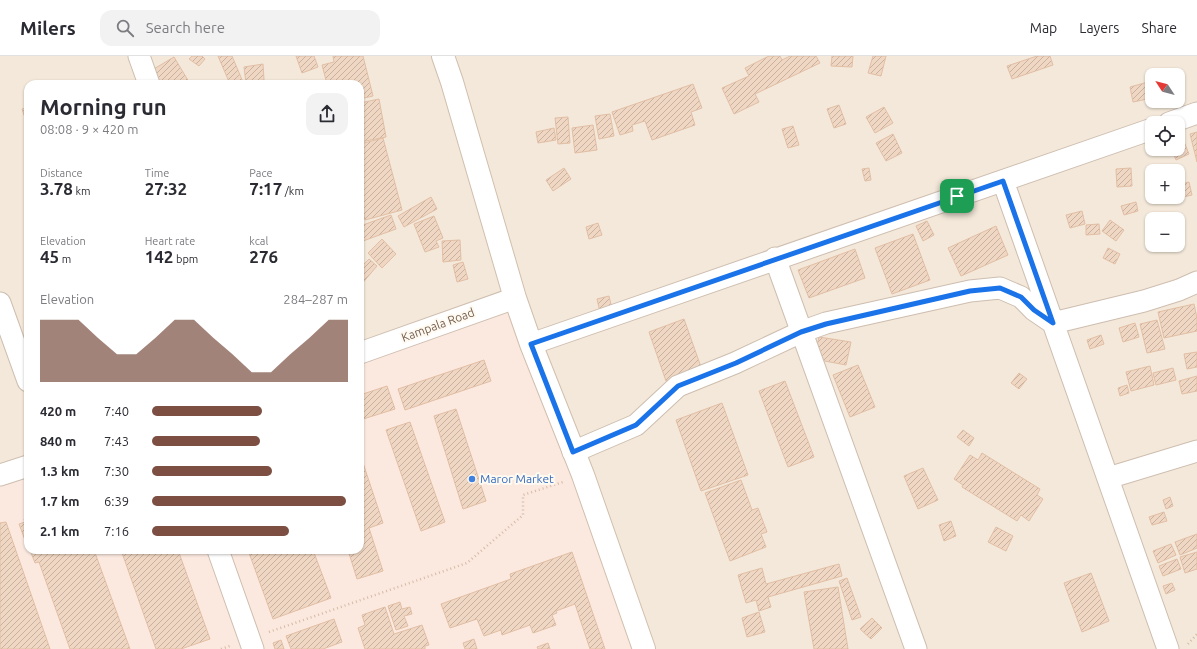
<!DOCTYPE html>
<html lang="en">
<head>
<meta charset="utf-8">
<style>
	body { margin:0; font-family:Ubuntu,sans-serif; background:#f2f2f3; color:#2b2b33; height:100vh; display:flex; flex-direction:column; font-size:15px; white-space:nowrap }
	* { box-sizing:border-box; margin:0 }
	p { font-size:13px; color:#7c7c81 }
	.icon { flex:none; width:22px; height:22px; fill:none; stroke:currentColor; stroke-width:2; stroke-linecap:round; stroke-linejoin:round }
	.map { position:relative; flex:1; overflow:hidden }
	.panel { position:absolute; left:24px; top:24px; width:340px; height:474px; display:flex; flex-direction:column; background:#fff; border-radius:12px; box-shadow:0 1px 3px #0004 }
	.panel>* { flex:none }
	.needle { width:26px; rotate:306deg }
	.buttons { position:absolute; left:1145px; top:12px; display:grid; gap:8px }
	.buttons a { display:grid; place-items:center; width:40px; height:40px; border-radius:8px; background:#fff; box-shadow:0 1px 3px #0004; font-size:20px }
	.pin { position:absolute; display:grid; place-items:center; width:34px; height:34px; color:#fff; margin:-17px; border-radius:8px; box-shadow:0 2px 6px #0006 }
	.round { display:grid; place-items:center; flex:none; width:42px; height:42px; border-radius:12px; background:#f2f2f3 }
	.headline { display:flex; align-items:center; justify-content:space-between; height:68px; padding:0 16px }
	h1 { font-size:22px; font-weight:600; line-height:30px }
	.metrics { display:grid; grid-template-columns:repeat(3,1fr); gap:6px; height:68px; padding:4px 16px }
	.metrics div { display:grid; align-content:center }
	.metrics b { font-size:17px; font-weight:600 }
	.metrics small { font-size:11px; font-weight:400 }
	.metrics p { font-size:11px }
	.chart { height:112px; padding:8px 16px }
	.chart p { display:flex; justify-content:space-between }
	.chart svg { width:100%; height:72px; margin-top:4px; fill:#7c4f42; opacity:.7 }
	ul { padding:0 16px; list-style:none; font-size:13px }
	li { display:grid; grid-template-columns:64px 48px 1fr; align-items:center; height:30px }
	li i { height:10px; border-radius:5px; background:#7c4f42 }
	header { display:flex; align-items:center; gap:24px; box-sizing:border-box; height:56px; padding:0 20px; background:#fff; border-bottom:1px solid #e1e1e2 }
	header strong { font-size:19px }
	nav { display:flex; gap:22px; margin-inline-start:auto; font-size:14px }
	.search { width:280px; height:36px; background:#f2f2f3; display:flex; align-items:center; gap:10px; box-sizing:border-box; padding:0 14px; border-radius:12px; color:#7c7c81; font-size:15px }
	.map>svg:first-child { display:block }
</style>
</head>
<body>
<header>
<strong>Milers</strong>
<div class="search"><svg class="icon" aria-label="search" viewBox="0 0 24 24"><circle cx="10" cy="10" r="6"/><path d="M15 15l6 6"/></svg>Search here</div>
<nav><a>Map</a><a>Layers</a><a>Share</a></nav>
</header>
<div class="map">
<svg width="1197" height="593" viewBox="0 0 1197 593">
	<defs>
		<pattern id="building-hatch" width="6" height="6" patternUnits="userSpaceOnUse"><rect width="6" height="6" fill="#f0d7c3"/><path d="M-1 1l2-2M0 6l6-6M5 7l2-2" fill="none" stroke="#c7b2a1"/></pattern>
	</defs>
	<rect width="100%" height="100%" fill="#fcf6ea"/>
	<path fill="#f3e8d9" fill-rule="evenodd" d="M 0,0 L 1197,0 L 1197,593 L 0,593 ZM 1152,19 L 1178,19 L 1178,45 L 1152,45 ZM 28,28 L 360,28 L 360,494 L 28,494 ZM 1152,67 L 1178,67 L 1178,93 L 1152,93 ZM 1152,115 L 1178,115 L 1178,141 L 1152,141 ZM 1152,163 L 1178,163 L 1178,189 L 1152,189 Z"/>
	<path fill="#fbe9df" d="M 519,251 L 648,593 L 0,593 L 0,426 L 28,417 L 28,494 L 360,494 L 360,304 Z"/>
	<path fill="url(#building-hatch)" stroke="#e2bea4" d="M 192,0 L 202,0 L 205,3 L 199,10 L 189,3 Z
		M 218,0 L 232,0 L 243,26 L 230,28 Z
		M 296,0 L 314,0 L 318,11 L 302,17 Z
		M 333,0 L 363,0 L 373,40 L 360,43 L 360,28 L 327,28 L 322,9 L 334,6 Z
		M 769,0 L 780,0 L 782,4 L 790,0 L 816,0 L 820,7 L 755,38 L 759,46 L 734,58 L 722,32 L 749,20 L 745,12 Z
		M 832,0 L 853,0 L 852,11 L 831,10 Z
		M 873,0 L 886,0 L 881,20 L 868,17 Z
		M 1037,0 L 1050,0 L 1053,9 L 1012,23 L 1007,10 Z
		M 174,1 L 189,26 L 186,28 L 154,28 L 147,17 Z
		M 263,8 L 264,24 L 246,27 L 244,11 Z
		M 1148,26 L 1152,42 L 1133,46 L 1130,31 Z
		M 693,28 L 702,52 L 691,56 L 695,69 L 652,84 L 645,65 L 632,69 L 633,75 L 620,79 L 612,56 Z
		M 379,43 L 386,81 L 360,86 L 360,47 Z
		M 839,49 L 846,68 L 834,72 L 827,53 Z
		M 28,51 L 28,64 L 26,65 L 22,53 Z
		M 884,51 L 893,67 L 875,77 L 866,61 Z
		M 610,58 L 614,80 L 599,83 L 595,60 Z
		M 568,61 L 570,87 L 558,88 L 555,62 Z
		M 593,69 L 597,94 L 575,97 L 572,72 Z
		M 793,70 L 799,89 L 788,92 L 782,73 Z
		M 554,72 L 556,84 L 538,87 L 536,76 Z
		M 1197,76 L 1197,106 L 1190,78 Z
		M 893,78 L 902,97 L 886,105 L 876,87 Z
		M 1182,81 L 1189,98 L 1176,104 L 1172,93 L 1178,93 L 1178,83 Z
		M 383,82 L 402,154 L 365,164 L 360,146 L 360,88 Z
		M 564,112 L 571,123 L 553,135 L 546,124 Z
		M 869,112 L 871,124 L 865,125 L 862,113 Z
		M 1131,112 L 1132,130 L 1117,131 L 1116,113 Z
		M 1189,126 L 1192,139 L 1175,143 L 1174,141 L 1178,141 L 1178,129 Z
		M 431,141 L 437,153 L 404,171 L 398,160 Z
		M 1136,146 L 1138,155 L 1124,159 L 1121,150 Z
		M 1082,155 L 1085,168 L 1070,172 L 1066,159 Z
		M 391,159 L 396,173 L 363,185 L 360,170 Z
		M 434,160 L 443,182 L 436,185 L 439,191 L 425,196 L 414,168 Z
		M 1110,164 L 1124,174 L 1116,185 L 1102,175 Z
		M 927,165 L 934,179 L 923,185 L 916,170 Z
		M 598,167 L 602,179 L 589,183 L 586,171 Z
		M 1099,168 L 1100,178 L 1086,179 L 1086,169 Z
		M 996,170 L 1008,199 L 961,220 L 948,192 Z
		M 913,178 L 930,224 L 892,238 L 875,192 Z
		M 382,183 L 396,198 L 382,212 L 368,197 Z
		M 460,184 L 461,204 L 443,206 L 442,185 Z
		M 1108,192 L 1120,198 L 1115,208 L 1103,202 Z
		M 855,193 L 865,222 L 809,242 L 798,214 Z
		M 369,203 L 377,210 L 360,230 L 360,212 Z
		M 463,206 L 468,223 L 457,226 L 453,209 Z
		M 609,240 L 612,253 L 600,256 L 597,243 Z
		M 1194,248 L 1197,262 L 1197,275 L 1164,282 L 1158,256 Z
		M 684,263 L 701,311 L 666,325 L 649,276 Z
		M 1157,264 L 1165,293 L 1147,297 L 1140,268 Z
		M 1135,267 L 1139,281 L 1123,286 L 1119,272 Z
		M 1101,279 L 1104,288 L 1090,293 L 1087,284 Z
		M 819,281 L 851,286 L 846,309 L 814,303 Z
		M 1197,296 L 1197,311 L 1187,313 L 1184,298 Z
		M 484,304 L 491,325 L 405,354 L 398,333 Z
		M 858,309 L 875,351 L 850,361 L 833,319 Z
		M 1150,310 L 1154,329 L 1131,335 L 1126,316 Z
		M 1173,312 L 1176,324 L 1156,329 L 1153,317 Z
		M 1019,317 L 1027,323 L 1019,333 L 1011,327 Z
		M 1197,320 L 1197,335 L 1182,338 L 1179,325 Z
		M 785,325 L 814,401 L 788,411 L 759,335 Z
		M 1127,329 L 1129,337 L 1120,340 L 1118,332 Z
		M 387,330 L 395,353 L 360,364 L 360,339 Z
		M 722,347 L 748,419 L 701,435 L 676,364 Z
		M 456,353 L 486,445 L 463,453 L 434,360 Z
		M 410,366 L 445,466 L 421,475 L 386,374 Z
		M 963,374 L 974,382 L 969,390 L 957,381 Z
		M 982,397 L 1040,433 L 1037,439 L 1043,443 L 1029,465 L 1021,459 L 1017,465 L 962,431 L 963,429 L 954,423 L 970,399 L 978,404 Z
		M 362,404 L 383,467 L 369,472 L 383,515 L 357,523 L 348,494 L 360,494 L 360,405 Z
		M 923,412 L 938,444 L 918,453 L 904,420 Z
		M 741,424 L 752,454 L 758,452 L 767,476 L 761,478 L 766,491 L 730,505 L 705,437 Z
		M 1170,441 L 1173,450 L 1166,453 L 1163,444 Z
		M 1164,456 L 1167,465 L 1152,469 L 1149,461 Z
		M 28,461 L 28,483 L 25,484 L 19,468 L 25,466 L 24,463 Z
		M 951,465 L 956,480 L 944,485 L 939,469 Z
		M 6,466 L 50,593 L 0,593 L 0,467 Z
		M 996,471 L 1013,480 L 1006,495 L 988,486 Z
		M 1197,478 L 1197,492 L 1180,499 L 1175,486 Z
		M 1171,488 L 1176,499 L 1158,507 L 1153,495 Z
		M 30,494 L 94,494 L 130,593 L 70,593 L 39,506 L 35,507 Z
		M 121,494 L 178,494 L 210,583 L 181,593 L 156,593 Z
		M 248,494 L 313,494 L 331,542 L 273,563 Z
		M 572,496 L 605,593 L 590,593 L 575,548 L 556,555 L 557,557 L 552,559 L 556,569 L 533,577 L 530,569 L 502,579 L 501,574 L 484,580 L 477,563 L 450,572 L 441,548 L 511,523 L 510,518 Z
		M 1197,496 L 1197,513 L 1185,517 L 1180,501 Z
		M 1177,503 L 1181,513 L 1163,520 L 1159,510 Z
		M 839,508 L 842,520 L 768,541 L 771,551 L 759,555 L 756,544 L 746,547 L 738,519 L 762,512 L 766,528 Z
		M 1091,517 L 1109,565 L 1082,576 L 1064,527 Z
		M 847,522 L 861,561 L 852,564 L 839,525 Z
		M 1172,527 L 1175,534 L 1166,538 L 1163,530 Z
		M 838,531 L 848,593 L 814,593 L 804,536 Z
		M 400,546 L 402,553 L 410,551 L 412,558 L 404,560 L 408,570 L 396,574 L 388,550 Z
		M 385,551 L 394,578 L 422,569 L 429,589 L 425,590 L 425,593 L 365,593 L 358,572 L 365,569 L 362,559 Z
		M 759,556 L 765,576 L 747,581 L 742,562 Z
		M 872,562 L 882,572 L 871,583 L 860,573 Z
		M 334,563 L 342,586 L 323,593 L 291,593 L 286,580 Z
		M 474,583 L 477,593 L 465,593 L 463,587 Z
		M 281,584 L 284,593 L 275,593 L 273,587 Z
		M 548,587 L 550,593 L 538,593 L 537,591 Z"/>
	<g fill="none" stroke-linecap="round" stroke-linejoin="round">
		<g stroke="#cebeb0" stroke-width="23">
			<path id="street" d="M 139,0 L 149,28
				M 1169,67 L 1197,57
				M 1003,125 L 1168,593
				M 775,202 L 916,593
				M 0,247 L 28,325
				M 531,288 L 1152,73
				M 360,297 L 515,242
				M 573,396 L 636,369 L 678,330 L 735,307 L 801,276 L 826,267 L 970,235 L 1000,232 L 1021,241 L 1034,254 L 1053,267 L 1144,245 L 1179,234 L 1197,226
				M 0,419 L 28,410
				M 1108,422 L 1197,395
				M 218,494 L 253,593"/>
		</g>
		<g stroke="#d1bfae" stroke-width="24">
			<path id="secondary" d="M 443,0 L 452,26 L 515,242 L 531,288 L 583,419 L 644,593"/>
		</g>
		<path stroke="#d6baa5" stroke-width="2.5" stroke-dasharray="1 3" stroke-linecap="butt" d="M 269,576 L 467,507 L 523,459 L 523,439 L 563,426
			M 1188,588 L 1197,578
			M 221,593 L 230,590"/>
		<use href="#street" stroke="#fff" stroke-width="21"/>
		<use href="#secondary" stroke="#fff" stroke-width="22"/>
	</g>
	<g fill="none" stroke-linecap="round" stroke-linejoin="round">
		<g stroke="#fff" stroke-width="8">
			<path id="route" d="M 1003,125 L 1053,267 L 1034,254 L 1021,241 L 1000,232 L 970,235 L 826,268 L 801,276 L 736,307 L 678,330 L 636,369 L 573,396 L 531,288 Z"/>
		</g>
		<use href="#route" stroke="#1a73e8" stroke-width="5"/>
	</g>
	<circle fill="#3f7fe0" stroke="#fefaf1" stroke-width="1.5" cx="472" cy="423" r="4"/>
	<g text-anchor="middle" stroke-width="4" stroke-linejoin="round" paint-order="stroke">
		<g font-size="12" fill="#765e4e" stroke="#fefaf1">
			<text transform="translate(438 269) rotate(-20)" y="4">Kampala Road</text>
		</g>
		<g font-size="12" fill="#366cbe" stroke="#fefaf1" text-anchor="start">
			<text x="480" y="427">Maror Market</text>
		</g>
	</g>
</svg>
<div class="buttons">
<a><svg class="needle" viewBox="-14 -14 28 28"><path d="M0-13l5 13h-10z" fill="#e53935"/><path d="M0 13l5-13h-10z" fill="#7c7c81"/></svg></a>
<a><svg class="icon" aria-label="locate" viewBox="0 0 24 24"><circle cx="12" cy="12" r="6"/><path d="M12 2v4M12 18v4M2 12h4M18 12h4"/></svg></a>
<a>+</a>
<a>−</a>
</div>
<div class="pin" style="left:957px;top:140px;background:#1e9e55"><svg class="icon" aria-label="arrive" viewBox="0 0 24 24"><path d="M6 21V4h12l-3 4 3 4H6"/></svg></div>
<section class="panel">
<div class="headline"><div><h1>Morning run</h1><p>08:08 · 9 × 420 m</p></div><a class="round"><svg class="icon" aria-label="share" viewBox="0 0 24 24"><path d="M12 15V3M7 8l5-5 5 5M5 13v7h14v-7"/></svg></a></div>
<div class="metrics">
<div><p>Distance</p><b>3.78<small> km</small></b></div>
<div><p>Time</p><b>27:32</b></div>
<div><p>Pace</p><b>7:17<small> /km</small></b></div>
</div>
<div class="metrics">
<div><p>Elevation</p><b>45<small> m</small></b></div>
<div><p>Heart rate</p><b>142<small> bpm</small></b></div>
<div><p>kcal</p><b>276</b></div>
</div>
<div class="chart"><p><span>Elevation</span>284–287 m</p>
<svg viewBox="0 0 160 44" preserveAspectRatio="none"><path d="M0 44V6L10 6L20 6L30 17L40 27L50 27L60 17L70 6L80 6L90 17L100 27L110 38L120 38L130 27L140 17L150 6L160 6V44z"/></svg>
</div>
<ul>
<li><b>420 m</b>7:40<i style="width:56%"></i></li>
<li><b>840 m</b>7:43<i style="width:55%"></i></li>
<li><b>1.3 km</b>7:30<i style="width:61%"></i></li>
<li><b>1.7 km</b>6:39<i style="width:99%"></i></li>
<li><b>2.1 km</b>7:16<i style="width:70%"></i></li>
</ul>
</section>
</div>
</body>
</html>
